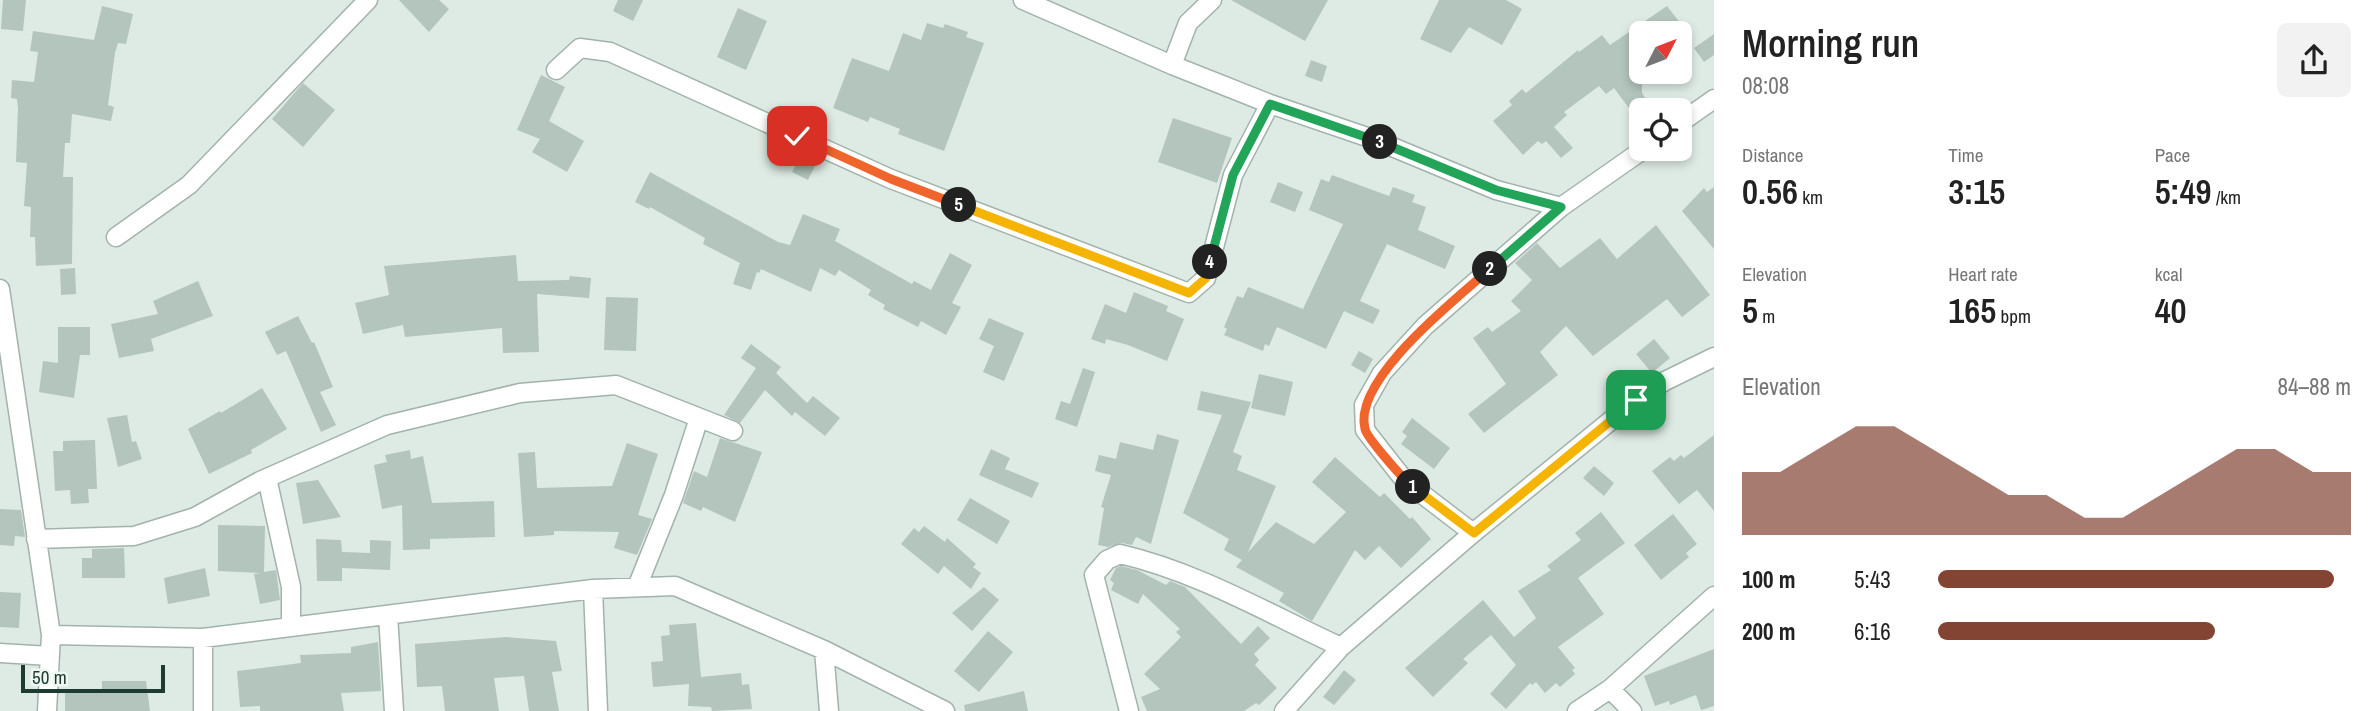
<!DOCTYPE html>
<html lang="en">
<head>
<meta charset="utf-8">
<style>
	body { margin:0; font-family:"Archivo Narrow",sans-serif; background:#f2f2f2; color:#222; height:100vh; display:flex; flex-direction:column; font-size:26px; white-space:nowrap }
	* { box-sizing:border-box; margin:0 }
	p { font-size:23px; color:#767676 }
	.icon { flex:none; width:38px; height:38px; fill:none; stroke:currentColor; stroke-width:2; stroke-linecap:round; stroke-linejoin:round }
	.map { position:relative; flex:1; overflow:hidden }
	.side { display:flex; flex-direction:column; background:#fff; width:665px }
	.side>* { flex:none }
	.needle { width:46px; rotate:48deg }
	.tools { position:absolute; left:1629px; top:21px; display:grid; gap:14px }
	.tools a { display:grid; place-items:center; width:63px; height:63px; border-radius:10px; background:#fff; box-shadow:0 4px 10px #0003; font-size:35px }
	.scale { position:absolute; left:21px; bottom:18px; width:144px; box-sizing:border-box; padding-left:7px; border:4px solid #1e3b32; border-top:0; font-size:19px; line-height:24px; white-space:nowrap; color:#1e3b32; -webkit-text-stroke:5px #eef7f2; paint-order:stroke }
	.pin { position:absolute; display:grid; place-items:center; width:60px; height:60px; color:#fff; margin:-30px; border-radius:14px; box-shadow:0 4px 10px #0006 }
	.km { position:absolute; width:35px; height:35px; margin:-18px; border-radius:50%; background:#222; color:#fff; font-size:19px; line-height:35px; text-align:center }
	.round { display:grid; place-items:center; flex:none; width:74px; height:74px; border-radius:10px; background:#f2f2f2 }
	.headline { display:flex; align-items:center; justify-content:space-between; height:119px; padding:0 28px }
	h1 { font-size:38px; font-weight:600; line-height:52px }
	.figures { display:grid; grid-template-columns:repeat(3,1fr); gap:10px; height:119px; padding:7px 28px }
	.figures div { display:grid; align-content:center }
	.figures b { font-size:35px; font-weight:600 }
	.figures small { font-size:19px; font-weight:400 }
	.figures p { font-size:19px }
	.chart { height:196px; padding:14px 28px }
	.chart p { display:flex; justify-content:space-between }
	.chart svg { width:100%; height:126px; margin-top:7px; fill:#844434; opacity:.7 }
	ul { padding:0 28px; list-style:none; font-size:23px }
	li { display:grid; grid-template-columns:112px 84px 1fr; align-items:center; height:52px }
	li i { height:18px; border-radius:9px; background:#844434 }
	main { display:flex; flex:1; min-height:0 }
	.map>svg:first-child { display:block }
</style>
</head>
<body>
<main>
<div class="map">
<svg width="1714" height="711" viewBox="0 0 1714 711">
	<rect width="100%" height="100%" fill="#deebe4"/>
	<path fill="#b3c5bd" d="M 3,0 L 26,0 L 23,31 L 1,29 Z
		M 399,0 L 439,0 L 449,9 L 429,32 Z
		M 618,0 L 643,0 L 633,21 L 613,11 Z
		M 1231,0 L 1328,0 L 1305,41 Z
		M 1439,0 L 1506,0 L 1522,9 L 1502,45 L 1469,27 L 1451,53 L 1420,39 Z
		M 102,6 L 133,14 L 126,44 L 118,43 L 115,53 L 108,105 L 114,107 L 111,121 L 72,114 L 70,143 L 65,143 L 63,177 L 73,177 L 72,264 L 36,266 L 35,237 L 30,237 L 31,207 L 24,206 L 27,163 L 16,162 L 18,108 L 17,99 L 11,98 L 12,80 L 34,82 L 38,52 L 30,51 L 33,31 L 94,40 Z
		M 1667,6 L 1688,33 L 1642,33 L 1642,93 L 1646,99 L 1631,111 L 1614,88 L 1606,94 L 1599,86 L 1564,112 L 1567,115 L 1554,127 L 1573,148 L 1561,158 L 1546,141 L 1542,144 L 1538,141 L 1523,155 L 1493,121 L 1512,105 L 1509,101 L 1522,89 L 1526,93 L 1578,50 L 1579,52 L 1602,35 L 1610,45 Z
		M 738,8 L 767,21 L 746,70 L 717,57 Z
		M 927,23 L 943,28 L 945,24 L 968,32 L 966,37 L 984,43 L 944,151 L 898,134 L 900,129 L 870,117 L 868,122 L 833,108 L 852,58 L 889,71 L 903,33 L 921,40 Z
		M 1714,34 L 1714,55 L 1704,62 L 1694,48 Z
		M 1311,60 L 1327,66 L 1322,82 L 1305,76 Z
		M 541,75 L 565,87 L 549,121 L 584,141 L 567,172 L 532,152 L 540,139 L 517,130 Z
		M 303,83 L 335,110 L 303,147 L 272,119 Z
		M 1173,118 L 1232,138 L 1217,183 L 1158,162 Z
		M 802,153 L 817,162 L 808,180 L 792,172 Z
		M 650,172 L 778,242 L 790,245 L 803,214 L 840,229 L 835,241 L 912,284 L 914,281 L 931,290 L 950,253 L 972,265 L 952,303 L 961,307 L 946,335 L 921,321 L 918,327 L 883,309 L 885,305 L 868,295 L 871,290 L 839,270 L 835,276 L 820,268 L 811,292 L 761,269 L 759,273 L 757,272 L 751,290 L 733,284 L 740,263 L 703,244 L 705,238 L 650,207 L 649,209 L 635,202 Z
		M 1332,175 L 1389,196 L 1393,187 L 1415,195 L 1412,202 L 1426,207 L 1418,230 L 1455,246 L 1445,269 L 1387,244 L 1360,301 L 1380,310 L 1373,324 L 1344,311 L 1326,349 L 1277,327 L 1269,346 L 1265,344 L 1263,351 L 1224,335 L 1227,329 L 1224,327 L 1237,296 L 1243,298 L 1248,287 L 1303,309 L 1343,224 L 1309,210 L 1321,179 L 1329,182 Z
		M 1278,182 L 1303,192 L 1295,212 L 1270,202 Z
		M 1714,187 L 1714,249 L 1682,211 L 1704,188 L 1707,192 Z
		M 1656,225 L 1710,295 L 1682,317 L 1667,299 L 1593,356 L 1566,326 L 1540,352 L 1558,375 L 1484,433 L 1468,414 L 1506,384 L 1473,338 L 1488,327 L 1492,332 L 1521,311 L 1511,301 L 1532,280 L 1515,263 L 1537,243 L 1560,268 L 1600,238 L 1617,259 Z
		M 516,255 L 518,281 L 569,280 L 570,276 L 591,278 L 589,298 L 537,294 L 539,352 L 503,353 L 502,328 L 405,337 L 403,325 L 363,334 L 355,303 L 389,295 L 384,266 Z
		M 75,268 L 76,294 L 61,295 L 60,269 Z
		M 198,281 L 213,316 L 151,339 L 154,351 L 119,358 L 111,324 L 158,314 L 153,301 Z
		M 1134,292 L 1168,306 L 1166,311 L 1184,319 L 1167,361 L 1128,345 L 1106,339 L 1105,344 L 1091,339 L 1105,304 L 1126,313 Z
		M 606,297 L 638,298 L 636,351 L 604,350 Z
		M 298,316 L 312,343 L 314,342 L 333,387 L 320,392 L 336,425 L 321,432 L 286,351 L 277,355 L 265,332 Z
		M 989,318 L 1024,333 L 1004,381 L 983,372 L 994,346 L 979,339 Z
		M 58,327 L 90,327 L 90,355 L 80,355 L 74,398 L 39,392 L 43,361 L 58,363 Z
		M 1654,339 L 1670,358 L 1652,373 L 1636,354 Z
		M 751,344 L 781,367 L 776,373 L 807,403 L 813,396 L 840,418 L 825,436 L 795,412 L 792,416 L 765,390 L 740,423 L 724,415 L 756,368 L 741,358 Z
		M 1359,351 L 1373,359 L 1365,373 L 1351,365 Z
		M 1083,368 L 1095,372 L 1077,427 L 1055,419 L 1061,401 L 1070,404 Z
		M 1259,374 L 1293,382 L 1285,416 L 1251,408 Z
		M 262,388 L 287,429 L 251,450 L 252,453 L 209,474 L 188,429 L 220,411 L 221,413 Z
		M 1201,391 L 1251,402 L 1233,452 L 1242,456 L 1237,470 L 1276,486 L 1248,552 L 1276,522 L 1314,544 L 1346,512 L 1312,482 L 1335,457 L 1380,497 L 1384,493 L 1410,519 L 1412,517 L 1431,539 L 1401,568 L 1379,546 L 1365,560 L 1355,550 L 1312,621 L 1279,601 L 1284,593 L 1236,567 L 1242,560 L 1224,550 L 1229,539 L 1183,513 L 1222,415 L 1197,410 Z
		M 127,415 L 132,442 L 136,441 L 142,459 L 118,467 L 107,418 Z
		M 1412,418 L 1450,448 L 1434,469 L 1401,444 L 1407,436 L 1402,432 Z
		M 1157,434 L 1179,440 L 1151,544 L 1136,537 L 1132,545 L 1122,543 L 1108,547 L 1098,545 L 1104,508 L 1101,507 L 1111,475 L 1095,471 L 1099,455 L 1116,459 L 1120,442 L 1153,450 Z
		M 1714,435 L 1714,511 L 1697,490 L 1679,504 L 1652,471 L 1670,457 L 1674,461 L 1681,455 L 1684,458 Z
		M 720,438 L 762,452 L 735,522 L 703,507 L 701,511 L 683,503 L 694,471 L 707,477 Z
		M 95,440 L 97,489 L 88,489 L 89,503 L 71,504 L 70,490 L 55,491 L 53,451 L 63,451 L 63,441 Z
		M 627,443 L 658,454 L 638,515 L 652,519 L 637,555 L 614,548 L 619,532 L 554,531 L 554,535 L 524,537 L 518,453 L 535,452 L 537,488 L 612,486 Z
		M 991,449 L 1010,458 L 1005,469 L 1039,483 L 1032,498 L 979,475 Z
		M 410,450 L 411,459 L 423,456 L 432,503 L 494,501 L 495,537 L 430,539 L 430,549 L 403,550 L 402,505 L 382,509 L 374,465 L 387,462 L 385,455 Z
		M 1594,466 L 1614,483 L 1604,496 L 1583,478 Z
		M 318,480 L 341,517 L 303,524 L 296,483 Z
		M 970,498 L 1010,521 L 997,544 L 957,520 Z
		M 0,509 L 21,510 L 25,537 L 15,536 L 14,546 L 0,545 Z
		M 1601,512 L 1625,543 L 1578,578 L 1604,614 L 1558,647 L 1575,668 L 1572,670 L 1575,674 L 1560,687 L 1556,683 L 1545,693 L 1536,682 L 1532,685 L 1530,683 L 1506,709 L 1490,694 L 1516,665 L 1491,635 L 1463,659 L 1468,663 L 1433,697 L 1405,668 L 1483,600 L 1514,637 L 1536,618 L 1518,591 L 1551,570 L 1547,566 L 1581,540 L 1575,533 Z
		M 1673,514 L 1697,544 L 1686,553 L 1689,557 L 1661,580 L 1634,545 Z
		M 218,525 L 265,526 L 264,572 L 276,570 L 280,600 L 260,604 L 254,574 L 261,573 L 218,571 Z
		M 924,526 L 945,542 L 947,538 L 976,564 L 973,567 L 981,573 L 971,589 L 944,566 L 938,574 L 901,544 L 914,528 L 919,532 Z
		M 316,539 L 341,540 L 342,552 L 370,553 L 370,540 L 391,541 L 390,570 L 342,568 L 342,581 L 317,581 Z
		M 124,548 L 125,578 L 82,578 L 82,558 L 92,558 L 92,549 Z
		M 1121,566 L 1137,570 L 1166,585 L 1170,581 L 1185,587 L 1241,644 L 1258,626 L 1270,638 L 1254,654 L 1259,660 L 1255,665 L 1277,688 L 1259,705 L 1256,703 L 1244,711 L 1147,711 L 1141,697 L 1160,689 L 1144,674 L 1181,637 L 1176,632 L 1180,629 L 1143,594 L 1138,604 L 1111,590 L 1114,583 L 1110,580 L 1116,568 Z
		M 205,568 L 210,596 L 168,604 L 164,578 Z
		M 984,587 L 999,600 L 972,631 L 952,613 Z
		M 0,592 L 21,593 L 19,628 L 0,627 Z
		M 696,623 L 701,677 L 741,673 L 742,685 L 749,684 L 752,709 L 712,711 L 711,707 L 688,706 L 689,684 L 653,687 L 651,662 L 663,661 L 661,636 L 670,635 L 669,625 Z
		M 988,631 L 1013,652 L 979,692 L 954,671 Z
		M 506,637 L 556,641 L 562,671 L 552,672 L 559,711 L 529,711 L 524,676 L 494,678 L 499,711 L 445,711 L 442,686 L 417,687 L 415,644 Z
		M 378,642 L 381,691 L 341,693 L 344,711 L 260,711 L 260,706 L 240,707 L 237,671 L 301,663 L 300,655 L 351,653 L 351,647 Z
		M 1714,649 L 1714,706 L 1701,710 L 1696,695 L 1670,705 L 1669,701 L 1655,706 L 1644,676 Z
		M 1344,670 L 1356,680 L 1334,705 L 1323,697 Z
		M 102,681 L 146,681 L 150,711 L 65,711 L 65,693 L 102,693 Z
		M 1024,691 L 1028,711 L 965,711 L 964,705 Z"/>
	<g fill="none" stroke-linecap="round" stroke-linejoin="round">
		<g stroke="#a1b3ab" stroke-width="21">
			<path id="minor" d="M 1023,0 L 1172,65 L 1270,104 L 1373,139 L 1496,190 L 1561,207
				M 1172,65 L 1188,23 L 1212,0
				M 556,70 L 580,48 L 610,52 L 891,179 L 1189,293 L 1206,278 L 1233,175 L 1270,104
				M 1680,123 L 1714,99
				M 116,237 L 189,185 L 368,0
				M 0,289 L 51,635 L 47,711
				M 267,478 L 291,587 L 291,627
				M 1473,533 L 1405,481 L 1365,430 L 1364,405 L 1382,373 L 1425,326 L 1561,207 L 1644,149
				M 36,539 L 134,536 L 195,517 L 260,481 L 387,425 L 520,393 L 616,385 L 733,431
				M 637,587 L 674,495 L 699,418
				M 593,589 L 598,711
				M 388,615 L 394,711
				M 51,635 L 203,638 L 593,589 L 675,586 L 824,650 L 945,711
				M 203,638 L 203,711
				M 824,650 L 829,711
				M 0,653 L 50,656
				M 1610,689 L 1632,711
				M 1129,711 L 1094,575 L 1107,560 L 1120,554 C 1198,572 1269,614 1341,647
				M 1284,711 L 1341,647 L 1473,533 L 1636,400 L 1665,381 L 1714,357
				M 1577,711 L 1610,689 L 1714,596"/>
		</g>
		<use href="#minor" stroke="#fff" stroke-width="18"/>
	</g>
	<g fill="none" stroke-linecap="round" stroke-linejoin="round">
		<g stroke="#fff" stroke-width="14">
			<path id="split-1" d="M 1413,487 L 1474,533 L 1636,400"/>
		</g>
		<g stroke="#fff" stroke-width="14">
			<path id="split-2" d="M 1413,487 C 1404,480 1367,438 1365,429 C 1352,380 1456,299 1490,269"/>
		</g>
		<g stroke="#fff" stroke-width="14">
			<path id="split-3" d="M 1380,142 L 1496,190 L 1561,207 L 1490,269"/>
		</g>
		<g stroke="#fff" stroke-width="14">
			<path id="split-4" d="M 1210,262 L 1233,175 L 1270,104 L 1380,142"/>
		</g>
		<g stroke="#fff" stroke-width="14">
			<path id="split-5" d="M 959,205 L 1189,293 L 1206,278 L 1210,262"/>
		</g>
		<g stroke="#fff" stroke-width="14">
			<path id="split-6" d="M 797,136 L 891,179 L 959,205"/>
		</g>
		<use href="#split-1" stroke="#f5b400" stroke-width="9"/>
		<use href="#split-2" stroke="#f0652b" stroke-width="9"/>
		<use href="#split-3" stroke="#22a559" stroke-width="9"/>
		<use href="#split-4" stroke="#22a559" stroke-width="9"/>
		<use href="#split-5" stroke="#f5b400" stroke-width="9"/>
		<use href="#split-6" stroke="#f0652b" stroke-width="9"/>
	</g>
</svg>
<div class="tools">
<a><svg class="needle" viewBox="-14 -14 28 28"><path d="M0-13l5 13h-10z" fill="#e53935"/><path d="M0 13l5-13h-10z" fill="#767676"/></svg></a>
<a><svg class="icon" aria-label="locate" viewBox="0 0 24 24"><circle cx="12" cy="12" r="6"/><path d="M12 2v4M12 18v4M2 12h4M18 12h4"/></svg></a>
</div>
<div class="scale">50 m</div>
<div class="pin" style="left:1636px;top:400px;background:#1e9e55"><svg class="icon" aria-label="arrive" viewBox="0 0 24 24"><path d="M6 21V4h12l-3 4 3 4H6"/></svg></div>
<div class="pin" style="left:797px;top:136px;background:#d93025"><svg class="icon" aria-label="check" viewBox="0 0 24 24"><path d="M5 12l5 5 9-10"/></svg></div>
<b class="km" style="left:1413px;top:487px">1</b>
<b class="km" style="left:1490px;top:269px">2</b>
<b class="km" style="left:1380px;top:142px">3</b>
<b class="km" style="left:1210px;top:262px">4</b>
<b class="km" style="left:959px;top:205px">5</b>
</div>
<section class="side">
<div class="headline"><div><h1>Morning run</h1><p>08:08</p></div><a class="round"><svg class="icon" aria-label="share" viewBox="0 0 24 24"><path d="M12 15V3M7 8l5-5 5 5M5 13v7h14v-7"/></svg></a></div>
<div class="figures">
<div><p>Distance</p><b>0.56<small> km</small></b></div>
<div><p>Time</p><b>3:15</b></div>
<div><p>Pace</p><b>5:49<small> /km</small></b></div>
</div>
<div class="figures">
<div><p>Elevation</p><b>5<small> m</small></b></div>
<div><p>Heart rate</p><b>165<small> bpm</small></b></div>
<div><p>kcal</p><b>40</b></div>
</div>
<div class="chart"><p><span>Elevation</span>84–88 m</p>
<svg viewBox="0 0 160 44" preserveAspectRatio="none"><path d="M0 44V22L10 22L20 14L30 6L40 6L50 14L60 22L70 30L80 30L90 38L100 38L110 30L120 22L130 14L140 14L150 22L160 22V44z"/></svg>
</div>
<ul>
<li><b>100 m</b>5:43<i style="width:96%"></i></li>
<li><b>200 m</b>6:16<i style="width:67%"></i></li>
</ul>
</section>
</main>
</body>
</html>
